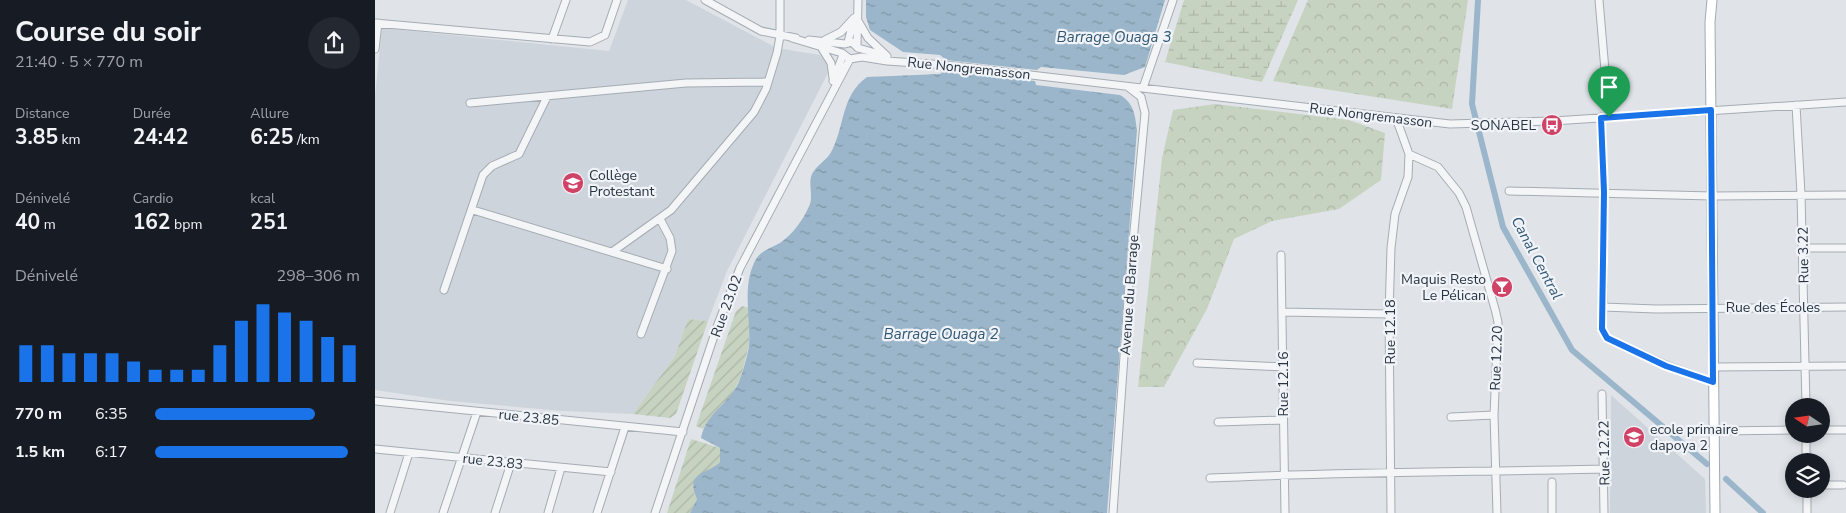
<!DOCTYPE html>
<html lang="fr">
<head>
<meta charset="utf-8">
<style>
	body { margin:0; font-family:"Nunito Sans",sans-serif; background:#242831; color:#f1f3f6; height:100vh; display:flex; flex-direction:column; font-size:19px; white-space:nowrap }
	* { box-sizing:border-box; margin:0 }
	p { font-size:16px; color:#9ea1a6 }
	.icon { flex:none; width:28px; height:28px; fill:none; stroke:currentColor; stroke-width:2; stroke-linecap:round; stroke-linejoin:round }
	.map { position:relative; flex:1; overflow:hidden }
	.details { display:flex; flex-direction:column; background:#171b24; width:375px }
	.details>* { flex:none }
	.needle { width:32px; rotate:283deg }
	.fabs { position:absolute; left:1410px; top:398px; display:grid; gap:10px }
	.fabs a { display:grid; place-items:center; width:45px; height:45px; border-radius:50%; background:#171b24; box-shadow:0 2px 8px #0003; font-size:25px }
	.pin { position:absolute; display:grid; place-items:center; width:42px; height:42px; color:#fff; margin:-51px -21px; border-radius:50% 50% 50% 0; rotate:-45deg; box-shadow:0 0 5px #0007 }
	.pin .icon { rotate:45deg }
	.round { display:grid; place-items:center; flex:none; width:52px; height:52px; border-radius:26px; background:#242831 }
	.overview { display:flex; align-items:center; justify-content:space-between; height:85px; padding:0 15px }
	h1 { font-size:28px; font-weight:700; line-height:38px }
	.metrics { display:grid; grid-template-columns:repeat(3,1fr); gap:8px; height:85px; padding:5px 15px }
	.metrics div { display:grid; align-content:center }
	.metrics b { font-size:21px; font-weight:700 }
	.metrics small { font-size:14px; font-weight:400 }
	.metrics p { font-size:14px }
	.chart { height:140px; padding:10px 15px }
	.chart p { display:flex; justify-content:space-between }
	.chart svg { width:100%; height:90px; margin-top:5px; stroke:#1a73e8; stroke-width:6 }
	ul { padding:0 15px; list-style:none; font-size:16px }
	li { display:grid; grid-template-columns:80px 60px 1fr; align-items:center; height:38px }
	li i { height:12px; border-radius:6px; background:#1a73e8 }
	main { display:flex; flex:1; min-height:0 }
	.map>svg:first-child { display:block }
</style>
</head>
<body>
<main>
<section class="details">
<div class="overview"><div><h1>Course du soir</h1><p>21:40 · 5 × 770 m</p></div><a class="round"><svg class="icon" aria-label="share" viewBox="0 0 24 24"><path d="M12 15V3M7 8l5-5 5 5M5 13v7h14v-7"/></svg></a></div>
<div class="metrics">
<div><p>Distance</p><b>3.85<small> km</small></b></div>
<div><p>Durée</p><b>24:42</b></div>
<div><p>Allure</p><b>6:25<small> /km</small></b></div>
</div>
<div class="metrics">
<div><p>Dénivelé</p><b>40<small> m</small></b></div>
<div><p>Cardio</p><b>162<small> bpm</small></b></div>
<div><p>kcal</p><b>251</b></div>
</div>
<div class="chart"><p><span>Dénivelé</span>298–306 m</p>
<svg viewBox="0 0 160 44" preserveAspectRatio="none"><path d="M5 44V26M15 44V26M25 44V30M35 44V30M45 44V30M55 44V34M65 44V38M75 44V38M85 44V38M95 44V26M105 44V14M115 44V6M125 44V10M135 44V14M145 44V22M155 44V26"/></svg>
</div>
<ul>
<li><b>770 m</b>6:35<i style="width:78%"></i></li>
<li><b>1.5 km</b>6:17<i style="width:94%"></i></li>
</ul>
</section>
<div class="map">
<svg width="1471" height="513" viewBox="0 0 1471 513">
	<defs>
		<pattern id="forest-crowns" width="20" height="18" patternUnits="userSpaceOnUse" patternTransform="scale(1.25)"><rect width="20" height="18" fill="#c7d3c1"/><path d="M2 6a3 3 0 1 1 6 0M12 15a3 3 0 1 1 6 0" fill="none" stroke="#abb6a7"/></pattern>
		<pattern id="wetland-marsh" width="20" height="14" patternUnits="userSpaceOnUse" patternTransform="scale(1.25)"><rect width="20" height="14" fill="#c7d3c1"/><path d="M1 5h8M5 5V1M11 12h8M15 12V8" fill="none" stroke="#abb6a7"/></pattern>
		<pattern id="garden-furrows" width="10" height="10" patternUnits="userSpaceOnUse" patternTransform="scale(1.25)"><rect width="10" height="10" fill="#c7d3c1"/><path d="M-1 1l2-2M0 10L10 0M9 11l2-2" fill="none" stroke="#abb6a7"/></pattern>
		<pattern id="water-ripples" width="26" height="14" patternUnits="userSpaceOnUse" patternTransform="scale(1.25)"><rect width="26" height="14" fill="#9bb6ca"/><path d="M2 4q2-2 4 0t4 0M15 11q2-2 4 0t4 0" fill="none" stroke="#7e95a6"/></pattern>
	</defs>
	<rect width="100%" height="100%" fill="#e0e4e9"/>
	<path fill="#ced4db" d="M 253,0 L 311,0 L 402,48 L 445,55 L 455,69 L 352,271 L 333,321 L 313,319 L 300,356 L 258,414 L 187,411 L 75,401 L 0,390 L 0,96 L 7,28 L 234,51 Z
		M 1236,395 L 1330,479 L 1331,513 L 1235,513 Z"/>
	<path fill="url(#forest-crowns)" d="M 933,0 L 1093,0 L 1077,109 L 898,81 Z
		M 840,104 L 974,120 L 1010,133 L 1006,180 L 964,209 L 897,221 L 859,239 L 832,309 L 789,387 L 763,387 L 787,158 L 798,110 Z"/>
	<path fill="url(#wetland-marsh)" d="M 809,0 L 923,0 L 887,82 L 790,62 Z"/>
	<path fill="url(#garden-furrows)" d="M 367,306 L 374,308 L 374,345 L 366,377 L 355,398 L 347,404 L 328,429 L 321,426 L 361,311 Z
		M 313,319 L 333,321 L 301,414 L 295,418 L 258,414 L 300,356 Z
		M 316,439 L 345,448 L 345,462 L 319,493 L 322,499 L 315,513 L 292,513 Z"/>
	<path fill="url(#water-ripples)" d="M 491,0 L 790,0 L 770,67 L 749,75 L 666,67 L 662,70 L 571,60 L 565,55 L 528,52 L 495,30 L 491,17 Z
		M 570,70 L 660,81 L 661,85 L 745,95 C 759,103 760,115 762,130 L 732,513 L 315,513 L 322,499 C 309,471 334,474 345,462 L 345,448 L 326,438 C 331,412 357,402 365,379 C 368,372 373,353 374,346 C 376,319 367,289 379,263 C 384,251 394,249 405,243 C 418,234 429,219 435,204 C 438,195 433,183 437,174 C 441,166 450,161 455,154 C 470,129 465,96 492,77 L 565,74 Z"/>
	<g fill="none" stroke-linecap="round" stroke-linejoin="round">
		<path stroke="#9bb6ca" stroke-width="6" d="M 1103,0 L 1097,104 L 1128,227 L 1197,350 L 1332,464
			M 1351,479 L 1388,513"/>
		<g stroke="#a5acb3" stroke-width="9">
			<path id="minor" d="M 330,0 L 386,31 L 421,38
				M 1224,0 L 1234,117
				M 482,19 L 493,38 L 512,56
				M 0,23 L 215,42 L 230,35 L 242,0
				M 417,38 L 467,53 L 475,59 L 487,57 L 512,61 L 570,65 L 1075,124 L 1178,121 L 1471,102
				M 177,39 L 191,0
				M 434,40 L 470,44 L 477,42 L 483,48
				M 450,40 L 466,32 L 479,18
				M 473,42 L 478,22
				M 482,46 L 483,0
				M 446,47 L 456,63 L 458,78
				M 483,48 L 508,55
				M 0,49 L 3,23
				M 458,81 L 468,55
				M 768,88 L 798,0
				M 95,103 L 311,83 L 393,82
				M 1421,105 L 1426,194 L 1431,406
				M 1226,117 L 1229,192 L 1228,307 L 1281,309 L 1471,307
				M 1021,118 L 1034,154 L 1063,167 L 1084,193 L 1091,207 L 1120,309 L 1123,322 L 1119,415 L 1122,513
				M 1134,191 L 1337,196 L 1471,195
				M 98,210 L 292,269
				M 1428,248 L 1471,248
				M 237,252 L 296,210 L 379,112 L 391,89 L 402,53 L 405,36 L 405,0
				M 906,255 L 910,513
				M 69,290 L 108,175 L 117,166 L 144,154 L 172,97
				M 1228,307 L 1227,329 L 1232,338 L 1291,365 L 1338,382
				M 907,312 L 1014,314
				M 266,334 L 297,251 L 295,238 L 285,219
				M 822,363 L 909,367
				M 1338,367 L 1471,366
				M 1227,394 L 1229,513
				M 0,401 L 308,432
				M 1076,417 L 1119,415
				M 843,422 L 908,420
				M 1446,430 L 1471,430
				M 1339,431 L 1419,430
				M 1431,434 L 1431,461
				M 0,449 L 236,472
				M 835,478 C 967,472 1098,472 1229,469
				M 1446,485 L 1468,485
				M 1432,489 L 1432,513
				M 15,513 L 34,453
				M 68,513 L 102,412
				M 120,513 L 136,463
				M 173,513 L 186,468
				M 222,513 L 250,427
				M 280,513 L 343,324 L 365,268 L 475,59
				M 738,513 L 754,285 L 770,113 L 766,97 L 753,87
				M 1016,513 L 1014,314 L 1016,248 L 1020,214 L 1033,177 L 1034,154
				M 1177,513 L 1177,482"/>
		</g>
		<g stroke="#9faab5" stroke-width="11">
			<path id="major" d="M 1337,0 L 1335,22 L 1340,513"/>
		</g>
		<use href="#minor" stroke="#f3f5f7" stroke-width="7"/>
		<use href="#major" stroke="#fff" stroke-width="9"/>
	</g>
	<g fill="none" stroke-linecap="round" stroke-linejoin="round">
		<g stroke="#fff" stroke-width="10">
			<path id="route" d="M 1336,110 L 1338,382 L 1291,366 L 1232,338 L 1227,329 L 1229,192 L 1226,118 Z"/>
		</g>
		<use href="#route" stroke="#1a73e8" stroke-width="6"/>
	</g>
	<defs>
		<g id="bus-disc" transform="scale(1.125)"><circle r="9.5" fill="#d04366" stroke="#f0f3f7"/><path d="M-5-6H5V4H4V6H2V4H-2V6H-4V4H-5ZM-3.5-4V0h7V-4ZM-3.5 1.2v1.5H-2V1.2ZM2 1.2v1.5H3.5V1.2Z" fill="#fff"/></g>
		<g id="school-disc" transform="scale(1.125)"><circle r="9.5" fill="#d04366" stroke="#f0f3f7"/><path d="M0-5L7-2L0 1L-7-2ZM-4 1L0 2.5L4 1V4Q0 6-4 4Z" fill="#fff"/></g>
		<g id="bar-disc" transform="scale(1.125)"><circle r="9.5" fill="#d04366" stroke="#f0f3f7"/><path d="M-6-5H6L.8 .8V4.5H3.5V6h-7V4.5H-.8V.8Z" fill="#fff"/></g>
	</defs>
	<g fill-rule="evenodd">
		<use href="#bus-disc" x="1177" y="125"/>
		<use href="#school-disc" x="198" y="183"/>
		<use href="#bar-disc" x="1127" y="287"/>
		<use href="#school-disc" x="1259" y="437"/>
	</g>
	<g text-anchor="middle" stroke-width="4.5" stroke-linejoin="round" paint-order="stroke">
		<g font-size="14" fill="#283441" stroke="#f0f3f7">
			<text transform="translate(594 68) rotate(6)" y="5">Rue Nongremasson</text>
			<text transform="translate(996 115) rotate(7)" y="5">Rue Nongremasson</text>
			<text transform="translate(1428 255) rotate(-91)" y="5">Rue 3.22</text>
			<text transform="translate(754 295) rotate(-86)" y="5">Avenue du Barrage</text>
			<text transform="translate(351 306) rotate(-70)" y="5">Rue 23.02</text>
			<text x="1398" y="312">Rue des Écoles</text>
			<text transform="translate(1015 332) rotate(-90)" y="5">Rue 12.18</text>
			<text transform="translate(1121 358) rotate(-88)" y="5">Rue 12.20</text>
			<text transform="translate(908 384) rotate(-90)" y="5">Rue 12.16</text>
			<text transform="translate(154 417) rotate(6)" y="5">rue 23.85</text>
			<text transform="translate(1229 453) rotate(-91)" y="5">Rue 12.22</text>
			<text transform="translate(118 461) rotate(6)" y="5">rue 23.83</text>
		</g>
		<g font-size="14" fill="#283441" stroke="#f0f3f7" text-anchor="end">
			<text x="1161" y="130">SONABEL</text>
			<text x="214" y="180" text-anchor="start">Collège<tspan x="214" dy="16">Protestant</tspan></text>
			<text x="1111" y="284">Maquis Resto<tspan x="1111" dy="16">Le Pélican</tspan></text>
			<text x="1275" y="434" text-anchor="start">ecole primaire<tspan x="1275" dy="16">dapoya 2</tspan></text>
		</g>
		<g font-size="15" font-style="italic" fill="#325775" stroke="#f0f3f7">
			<text x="739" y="42">Barrage Ouaga 3</text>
			<text transform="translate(1162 258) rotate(62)" y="5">Canal Central</text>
			<text x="566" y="339">Barrage Ouaga 2</text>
		</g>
	</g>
</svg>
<div class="fabs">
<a><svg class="needle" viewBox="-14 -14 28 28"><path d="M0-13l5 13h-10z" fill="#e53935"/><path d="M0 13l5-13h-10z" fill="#9ea1a6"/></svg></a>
<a><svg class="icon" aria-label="layers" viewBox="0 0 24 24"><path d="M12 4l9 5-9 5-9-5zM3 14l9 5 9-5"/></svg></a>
</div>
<div class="pin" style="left:1234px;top:117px;background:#1e9e55"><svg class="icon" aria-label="arrive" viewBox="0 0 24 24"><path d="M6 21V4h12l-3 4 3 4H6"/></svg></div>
</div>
</main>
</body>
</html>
